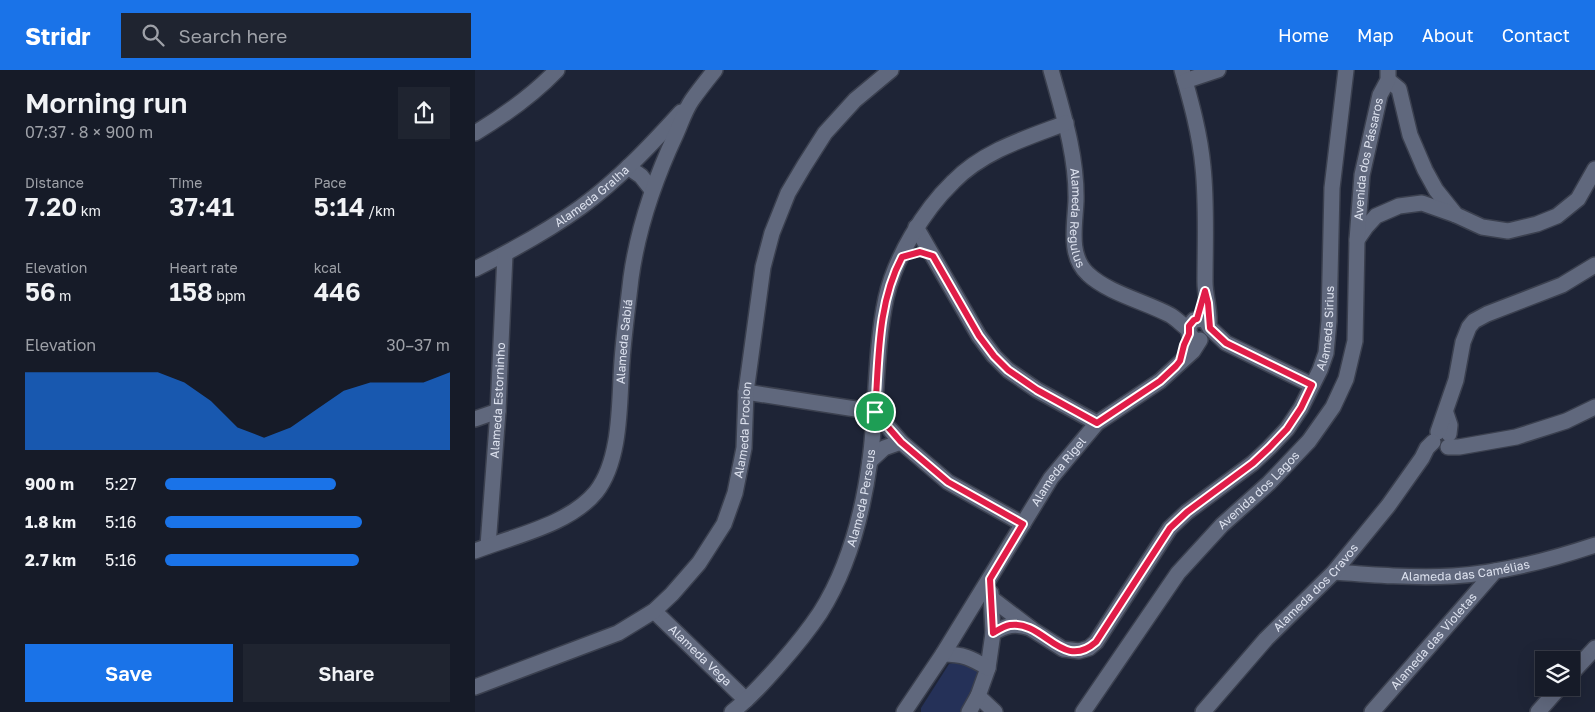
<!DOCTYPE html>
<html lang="en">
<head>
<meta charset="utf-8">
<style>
	body { margin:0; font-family:"Golos Text",sans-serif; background:#1f2430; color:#f1f3f6; height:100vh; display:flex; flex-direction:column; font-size:19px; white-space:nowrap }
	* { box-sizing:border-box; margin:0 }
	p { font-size:16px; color:#9ea1a8 }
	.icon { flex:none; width:28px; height:28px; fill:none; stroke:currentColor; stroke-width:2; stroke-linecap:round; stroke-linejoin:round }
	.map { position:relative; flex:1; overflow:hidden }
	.panel { display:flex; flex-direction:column; background:#161b28; width:475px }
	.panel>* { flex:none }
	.tools { position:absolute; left:1060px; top:581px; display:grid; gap:10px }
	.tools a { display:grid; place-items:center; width:45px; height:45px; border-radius:0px; background:#161b28; box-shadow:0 5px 20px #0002,0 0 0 1px #353945; font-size:25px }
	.pin { position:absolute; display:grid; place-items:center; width:42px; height:42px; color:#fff; margin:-21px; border:2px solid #fff; border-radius:50%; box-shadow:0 1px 5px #0007 }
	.round { display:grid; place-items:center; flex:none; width:52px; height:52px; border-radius:0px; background:#1f2430 }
	.headline { display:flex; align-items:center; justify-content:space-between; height:85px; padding:0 25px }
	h1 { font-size:28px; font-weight:600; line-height:38px }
	.stats { display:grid; grid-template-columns:repeat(3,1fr); gap:8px; height:85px; padding:5px 25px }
	.stats div { display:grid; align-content:center }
	.stats b { font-size:25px; font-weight:600 }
	.stats small { font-size:14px; font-weight:400 }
	.stats p { font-size:14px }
	.chart { height:140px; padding:10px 25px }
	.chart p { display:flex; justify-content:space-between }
	.chart svg { width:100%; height:90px; margin-top:5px; fill:#1a73e8; opacity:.7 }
	.action { display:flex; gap:10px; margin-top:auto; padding:10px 25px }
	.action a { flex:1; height:58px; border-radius:0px; background:#1a73e8; color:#fff; font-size:20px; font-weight:600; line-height:58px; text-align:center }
	.action a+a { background:#1f2430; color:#f1f3f6 }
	ul { padding:0 25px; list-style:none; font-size:16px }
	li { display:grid; grid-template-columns:80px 60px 1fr; align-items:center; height:38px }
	li i { height:12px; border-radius:6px; background:#1a73e8 }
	header { display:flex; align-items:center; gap:30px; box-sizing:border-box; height:70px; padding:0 25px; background:#1a73e8; color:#fff }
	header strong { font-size:24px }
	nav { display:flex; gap:28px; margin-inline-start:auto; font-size:18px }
	.search { width:350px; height:45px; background:#1f2430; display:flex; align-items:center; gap:12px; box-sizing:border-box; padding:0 18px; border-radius:0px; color:#9ea1a8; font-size:19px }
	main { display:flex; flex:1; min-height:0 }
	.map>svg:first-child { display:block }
</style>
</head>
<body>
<header>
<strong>Stridr</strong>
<div class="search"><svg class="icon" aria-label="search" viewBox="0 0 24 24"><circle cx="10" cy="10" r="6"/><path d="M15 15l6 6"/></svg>Search here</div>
<nav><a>Home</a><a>Map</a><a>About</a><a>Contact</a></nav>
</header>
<main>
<section class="panel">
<div class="headline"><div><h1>Morning run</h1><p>07:37 · 8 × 900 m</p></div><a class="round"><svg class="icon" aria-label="share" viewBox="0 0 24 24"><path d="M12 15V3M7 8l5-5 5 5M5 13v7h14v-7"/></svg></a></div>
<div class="stats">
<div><p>Distance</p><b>7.20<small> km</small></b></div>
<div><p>Time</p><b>37:41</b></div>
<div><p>Pace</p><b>5:14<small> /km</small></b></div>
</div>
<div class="stats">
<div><p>Elevation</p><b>56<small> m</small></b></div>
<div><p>Heart rate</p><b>158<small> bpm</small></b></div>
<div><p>kcal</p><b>446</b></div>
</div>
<div class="chart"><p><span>Elevation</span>30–37 m</p>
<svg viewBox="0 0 160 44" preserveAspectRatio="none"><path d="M0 44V6L10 6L20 6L30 6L40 6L50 6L60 11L70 20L80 33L90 38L100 33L110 24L120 15L130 11L140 11L150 11L160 6V44z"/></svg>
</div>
<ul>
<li><b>900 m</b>5:27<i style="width:60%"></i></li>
<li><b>1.8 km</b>5:16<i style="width:69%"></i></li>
<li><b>2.7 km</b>5:16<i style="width:68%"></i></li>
</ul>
<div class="action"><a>Save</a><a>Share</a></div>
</section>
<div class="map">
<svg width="1120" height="642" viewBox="0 0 1120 642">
	<rect width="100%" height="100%" fill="#1e2436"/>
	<path fill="#253158" d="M 486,591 L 503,601 L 503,615 L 488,642 L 446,642 L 446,638 L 474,594 Z"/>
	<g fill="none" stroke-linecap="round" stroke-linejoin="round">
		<g stroke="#3b404f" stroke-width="18">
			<g id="minor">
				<path id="s1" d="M 576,0 C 588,43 602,86 601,131 C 600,155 593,186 613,204 C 633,223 671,232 695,245 C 702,249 707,255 713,259"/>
				<path d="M 707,0 C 716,32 725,64 728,97 C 732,135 730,174 730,212 C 730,226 735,240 734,254"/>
				<path d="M 913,10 L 924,19 L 935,65 L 950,100 L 961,120 L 981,145 L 1007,157 L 1033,161 L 1062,154 L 1082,146 L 1103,129 L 1120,99"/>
				<path d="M 710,11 L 743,0"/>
				<path d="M 0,63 C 30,45 58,25 82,0"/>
				<path d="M 153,97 L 166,106 L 177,120"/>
				<path d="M 441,157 L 504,266 L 519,286 L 533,300 L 562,320 L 622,353"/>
				<path d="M 882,170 L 891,157 L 901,146 L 924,136 L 947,133 L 981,145"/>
				<path id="s2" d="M 0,199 C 36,181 73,161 106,137 C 143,110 175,76 206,42"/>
				<path d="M 717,267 L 714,264 L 714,256 L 719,250 L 727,249 L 731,251 L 735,258 L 751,273 L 837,315"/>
				<path d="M 271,322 L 400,342 L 426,372 L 473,412 L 548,454"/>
				<path d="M 971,343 L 975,355 L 974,364"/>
				<path d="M 0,349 L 23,341"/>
				<path d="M 963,362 L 981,310 L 988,272 L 994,257 L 999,251 L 1012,244 L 1087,215 L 1120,195"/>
				<path d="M 973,377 L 984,377 L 1041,367 L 1091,351 L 1120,337"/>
				<path d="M 395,391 L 409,378 L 426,372"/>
				<path id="s3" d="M 13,476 L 23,341 L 30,184"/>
				<path id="s4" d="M 0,481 C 38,466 94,455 121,422 C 147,389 144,330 147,291 C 149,263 153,235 156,208 C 163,157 179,111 201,64 C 206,53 210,40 217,30 C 224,20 232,10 240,0"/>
				<path id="s5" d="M 859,502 C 898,505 938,508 978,506 C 1026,503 1075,490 1120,475"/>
				<path d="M 516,523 L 518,563 L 513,598 L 503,626 L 520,642"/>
				<path id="s6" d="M 516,528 L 558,560 L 588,579 L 604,581 L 614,578 L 621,572 L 695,458 L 712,442 L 778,393 L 794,378 L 812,359 L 826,338 L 845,300 L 851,283 L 854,251 L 857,118 L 871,0"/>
				<path id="s7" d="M 179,541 L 271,630"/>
				<path d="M 518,563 C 531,555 540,553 555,558"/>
				<path d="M 468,584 C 488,584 496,588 513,598"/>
				<path d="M 1096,604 L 1120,578"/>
				<path id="s8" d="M 0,617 L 143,563 L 179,541 L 197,524 L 224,493 L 249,454 L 260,423 L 269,378 L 271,322 L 288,197 L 297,163 L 313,123 L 329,96 L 350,63 L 380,30 L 416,0"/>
				<path id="s9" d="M 257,642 C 275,628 290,611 305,594 C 319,578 333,561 345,543 C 373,499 388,442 395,390 C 402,337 400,280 411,228 C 420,188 448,141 478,112 C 508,81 551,68 591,53"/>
				<path id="s10" d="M 429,642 L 468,584 L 576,408 L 622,353 L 685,311 L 718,281 L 725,270"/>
				<path d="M 494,642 L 503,626"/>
				<path id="s11" d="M 608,642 L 703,503 L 747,455 L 794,413 L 834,371 L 858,337 L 871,309 L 880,271 L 882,170 L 887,105 L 905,25 L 913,10 L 913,0"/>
				<path id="s12" d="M 728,642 L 791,569 L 859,502 L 913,436 L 947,388 L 952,378 L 958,372"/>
				<path id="s13" d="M 897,642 L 1020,501"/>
				<path d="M 1063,642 L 1084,618"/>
			</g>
		</g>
		<use href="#minor" stroke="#60687d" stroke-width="15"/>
	</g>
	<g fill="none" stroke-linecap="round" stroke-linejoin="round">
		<g stroke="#fff" stroke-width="10">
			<path id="route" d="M 445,182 L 458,186 L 504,266 L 519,286 L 533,300 L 562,320 L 622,353 L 685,311 L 701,296 L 705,291 L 709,275 L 714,264 L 714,256 L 719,250 L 722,249 L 730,221 L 733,233 L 735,258 L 751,273 L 837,315 L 826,338 L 812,359 L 794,378 L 778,393 L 712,442 L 695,458 L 621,572 C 587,602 569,550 535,555 C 529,556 523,560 518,563 L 515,509 L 548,454 L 473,412 L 426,372 L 400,342 C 404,290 402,234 427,187 Z"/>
		</g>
		<use href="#route" stroke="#e11d48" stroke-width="6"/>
	</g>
	<g text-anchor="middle" stroke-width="4" stroke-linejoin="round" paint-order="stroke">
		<g font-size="12" fill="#dde2ef" stroke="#151b2c">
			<text dy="4" stroke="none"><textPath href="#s11" startOffset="649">Avenida dos Pássaros</textPath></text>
			<text dy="4" stroke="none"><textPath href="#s2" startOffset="138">Alameda Gralha</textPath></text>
			<text dy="4" stroke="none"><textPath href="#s1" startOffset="151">Alameda Regulus</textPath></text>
			<text dy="4" stroke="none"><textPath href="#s6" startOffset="524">Alameda Sirius</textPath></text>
			<text dy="4" stroke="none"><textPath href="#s4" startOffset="291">Alameda Sabiá</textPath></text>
			<text dy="4" stroke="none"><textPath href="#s3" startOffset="146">Alameda Estorninho</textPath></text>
			<text dy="4" stroke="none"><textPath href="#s8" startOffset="404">Alameda Procion</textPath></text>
			<text dy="4" stroke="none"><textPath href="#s10" startOffset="286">Alameda Rigel</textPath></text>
			<text dy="4" stroke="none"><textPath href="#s11" startOffset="284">Avenida dos Lagos</textPath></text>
			<text dy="4" stroke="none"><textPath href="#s9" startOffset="256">Alameda Perseus</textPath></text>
			<text dy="4" stroke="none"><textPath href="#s5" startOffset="132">Alameda das Camélias</textPath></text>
			<text dy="4" stroke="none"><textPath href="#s12" startOffset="168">Alameda dos Cravos</textPath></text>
			<text dy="4" stroke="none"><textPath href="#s13" startOffset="94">Alameda das Violetas</textPath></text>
			<text dy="4" stroke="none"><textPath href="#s7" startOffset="64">Alameda Vega</textPath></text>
		</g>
	</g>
</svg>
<div class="tools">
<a><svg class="icon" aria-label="layers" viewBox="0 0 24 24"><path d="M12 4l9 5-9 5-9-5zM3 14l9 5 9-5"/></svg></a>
</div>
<div class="pin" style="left:400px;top:342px;background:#1e9e55"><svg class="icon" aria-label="arrive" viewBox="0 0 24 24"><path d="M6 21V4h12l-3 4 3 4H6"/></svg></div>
</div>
</main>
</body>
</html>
